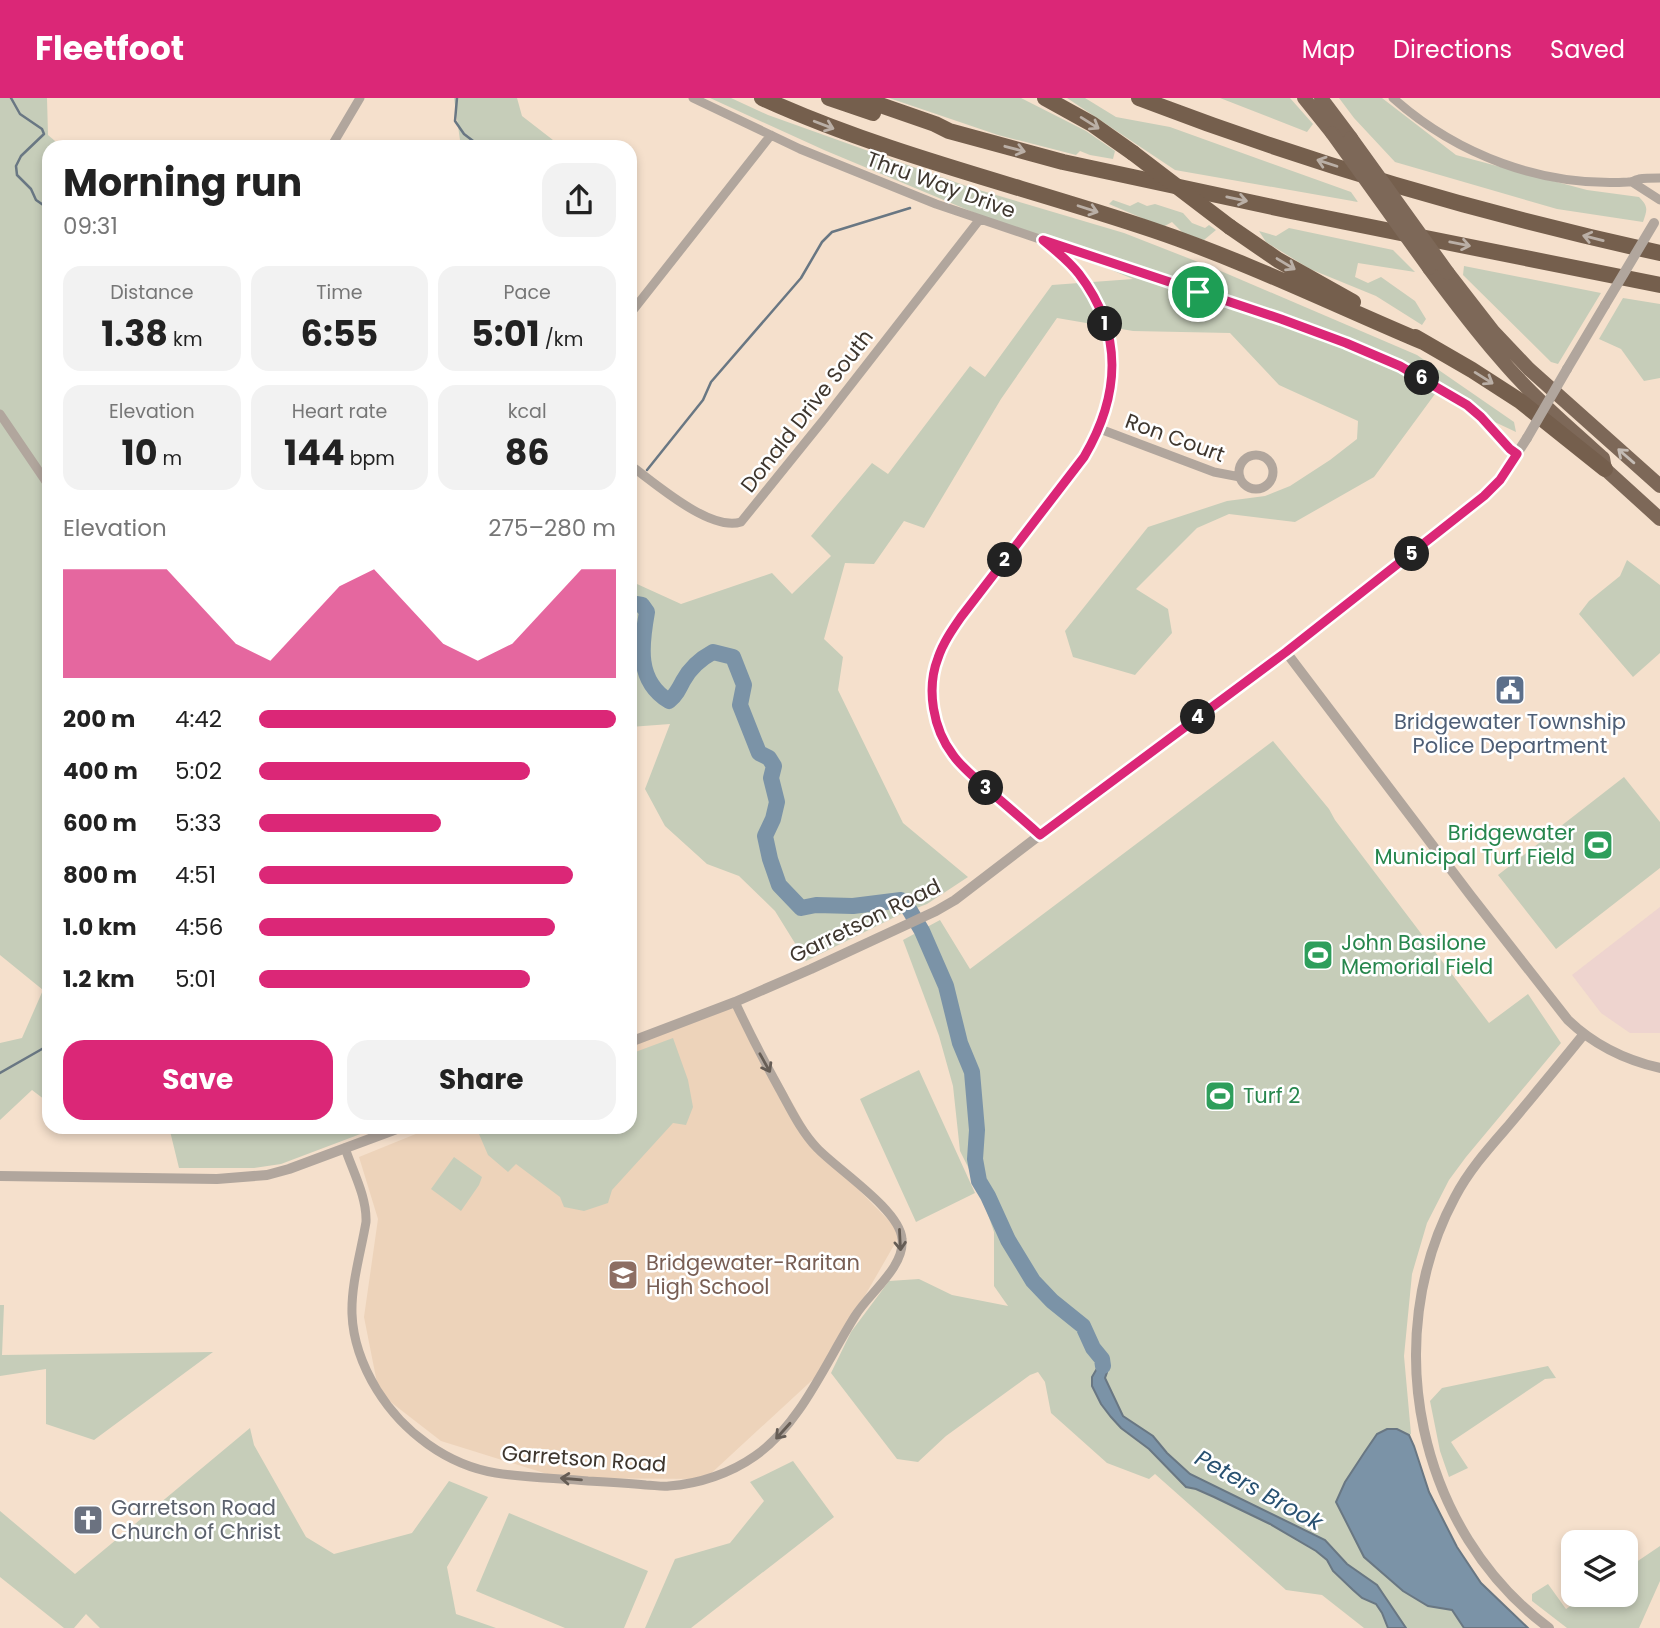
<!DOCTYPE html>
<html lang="en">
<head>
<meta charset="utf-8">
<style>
	body { margin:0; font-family:Poppins,sans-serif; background:#f2f2f2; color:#222; height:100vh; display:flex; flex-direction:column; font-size:26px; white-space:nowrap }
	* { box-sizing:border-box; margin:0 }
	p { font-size:23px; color:#767676 }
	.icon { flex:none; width:38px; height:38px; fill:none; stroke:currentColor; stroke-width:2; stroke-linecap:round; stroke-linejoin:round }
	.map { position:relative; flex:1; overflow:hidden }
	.sheet { position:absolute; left:42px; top:42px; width:595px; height:994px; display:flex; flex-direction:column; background:#fff; border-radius:21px; box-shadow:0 4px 10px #0003 }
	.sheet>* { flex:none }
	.buttons { position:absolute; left:1561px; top:1432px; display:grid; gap:14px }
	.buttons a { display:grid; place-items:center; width:77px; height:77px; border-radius:14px; background:#fff; box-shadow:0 4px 10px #0003; font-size:35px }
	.pin { position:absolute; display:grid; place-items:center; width:60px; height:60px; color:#fff; margin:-30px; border:4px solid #fff; border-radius:50%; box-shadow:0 2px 7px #0007 }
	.km { position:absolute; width:35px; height:35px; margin:-18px; border-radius:50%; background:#222; color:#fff; font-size:19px; line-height:35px; text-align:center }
	.round { display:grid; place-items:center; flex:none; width:74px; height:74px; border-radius:21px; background:#f2f2f2 }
	.summary { display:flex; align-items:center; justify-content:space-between; height:119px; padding:0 21px }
	h1 { font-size:38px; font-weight:700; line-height:52px }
	.figures { display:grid; grid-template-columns:repeat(3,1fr); gap:10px; height:119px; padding:7px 21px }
	.figures div { display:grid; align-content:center; border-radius:18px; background:#f2f2f2; text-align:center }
	.figures b { font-size:35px; font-weight:700 }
	.figures small { font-size:19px; font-weight:400 }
	.figures p { font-size:19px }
	.chart { height:196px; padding:14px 21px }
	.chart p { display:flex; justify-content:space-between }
	.chart svg { width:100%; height:126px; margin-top:7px; fill:#db2777; opacity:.7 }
	.action { display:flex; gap:14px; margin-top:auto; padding:14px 21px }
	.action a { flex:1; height:80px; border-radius:21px; background:#db2777; color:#fff; font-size:28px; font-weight:700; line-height:80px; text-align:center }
	.action a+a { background:#f2f2f2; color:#222 }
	ul { padding:0 21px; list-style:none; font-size:23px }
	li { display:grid; grid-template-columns:112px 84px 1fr; align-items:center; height:52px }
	li i { height:18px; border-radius:9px; background:#db2777 }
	header { display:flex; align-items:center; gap:42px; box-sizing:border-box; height:98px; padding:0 35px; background:#db2777; color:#fff }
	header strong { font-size:33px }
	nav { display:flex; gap:38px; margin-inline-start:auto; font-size:24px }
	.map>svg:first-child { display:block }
</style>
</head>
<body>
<header>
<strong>Fleetfoot</strong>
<nav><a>Map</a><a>Directions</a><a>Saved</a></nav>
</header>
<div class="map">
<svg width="1660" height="1530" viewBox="0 0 1660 1530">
	<rect width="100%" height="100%" fill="#f5e0cc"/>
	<path fill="#edd3ba" d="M 735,904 L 818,1050 L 901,1135 L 821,1274 L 705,1381 L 560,1380 L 441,1343 L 379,1295 L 364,1219 L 378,1121 L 359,1059 L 433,1029 L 630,1029 L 630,948 Z"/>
	<path fill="#eed4cf" d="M 1660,809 L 1660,935 L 1630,935 L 1601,915 L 1572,877 Z"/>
	<path fill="#c6cdb9" d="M 0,0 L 47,0 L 48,37 L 62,49 L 49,49 L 49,1005 L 32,992 L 0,1022 L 0,945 L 22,940 L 43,892 L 0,857 Z
		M 454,0 L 517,0 L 522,18 L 562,49 L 458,49 L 460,42 Z
		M 710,0 L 731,0 L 768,17 L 969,89 L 1124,135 L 1216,171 L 1417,257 L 1514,324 L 1516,334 L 1435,296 L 1374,379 L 1295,424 L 1229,416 L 1197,430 L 1136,491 L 1168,511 L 1172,535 L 1135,577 L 1073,559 L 1065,533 L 1148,429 L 1227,403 L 1265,398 L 1290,388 L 1330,362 L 1357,341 L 1358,323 L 1279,287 L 1230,235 L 1133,233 L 1057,220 L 1001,301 L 924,430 L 904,423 L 874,466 L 845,465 L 824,541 L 843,559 L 838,592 L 903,725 L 968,779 L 927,806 L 901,816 L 806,863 L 775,813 L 739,778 L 707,766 L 665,728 L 645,691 L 670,626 L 630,629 L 630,491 L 637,486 L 681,506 L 772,475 L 792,496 L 831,458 L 811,438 L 872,365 L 888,376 L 970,268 L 985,279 L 1052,187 L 1133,181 L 824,52 Z
		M 889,0 L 1021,0 L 1086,33 L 1115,53 L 1113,61 L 1090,57 L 1080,53 L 1076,57 L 998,37 Z
		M 1067,0 L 1085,0 L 1116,19 L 1170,29 L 1351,94 L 1358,104 L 1175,72 Z
		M 1220,0 L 1290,0 L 1313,26 L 1307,34 Z
		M 1339,0 L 1382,0 L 1456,57 L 1587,92 L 1639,99 C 1649,109 1647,112 1643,124 L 1557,111 L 1395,64 L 1354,20 Z
		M 1113,102 L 1130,108 L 1138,104 L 1147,108 L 1155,106 L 1183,115 L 1192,125 L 1205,130 L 1209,127 L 1216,132 L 1204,142 L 1183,135 L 1172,124 L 1163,129 L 1109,106 Z
		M 1289,130 L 1393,152 L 1415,174 L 1358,165 L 1355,179 L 1368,185 L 1381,179 L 1415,203 L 1426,221 L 1422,227 L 1376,198 L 1310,171 L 1266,144 L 1259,133 L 1276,138 Z
		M 1464,168 L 1601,195 L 1558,266 L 1551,264 L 1463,177 Z
		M 1623,200 L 1660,206 L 1660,280 L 1644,283 L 1621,251 L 1599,241 Z
		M 1627,462 L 1660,487 L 1660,555 L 1633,579 L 1579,516 L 1589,503 L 1620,478 Z
		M 1273,643 L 1329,711 L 1335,722 L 1489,925 L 1528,896 L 1561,945 L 1466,1059 L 1449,1082 L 1427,1125 L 1412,1176 L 1404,1258 L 1411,1336 L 1409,1337 L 1397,1331 L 1377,1336 L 1345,1384 L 1336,1404 L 1364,1459 L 1428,1508 L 1452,1511 L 1464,1530 L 1406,1530 L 1377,1487 L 1347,1466 L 1325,1442 L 1191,1376 L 1167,1355 L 1153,1338 L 1123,1318 L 1105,1280 L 1100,1253 L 1094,1251 L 1099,1267 L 1092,1279 L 1092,1288 L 1101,1306 L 1111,1319 L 1121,1329 L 1149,1351 L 1186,1389 L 1196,1391 L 1214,1399 L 1270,1426 L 1316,1453 L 1327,1462 L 1334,1473 L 1362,1500 L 1376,1506 L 1382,1515 L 1388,1530 L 1364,1530 L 1322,1497 L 1286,1492 L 1155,1376 L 1149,1381 L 1107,1365 L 1051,1315 L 1045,1284 L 1038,1274 L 1030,1277 L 946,1338 L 918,1364 L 897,1361 L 831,1275 L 851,1234 L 889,1183 L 919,1181 L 952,1197 L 1008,1208 L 994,1188 L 994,1134 L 979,1091 L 960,1053 L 953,988 L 939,938 L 903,842 L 940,822 L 970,871 Z
		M 1624,679 L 1660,724 L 1660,770 L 1556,851 L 1498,777 Z
		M 673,940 L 688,982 L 693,1009 L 686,1027 L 673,1025 L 612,1092 L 608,1105 L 584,1113 L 564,1109 L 560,1099 L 516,1066 L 508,1074 L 488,1057 L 476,1029 L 630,1029 L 630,956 Z
		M 919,972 L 975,1095 L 916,1124 L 860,1001 Z
		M 169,1029 L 379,1029 L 281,1066 L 254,1070 L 179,1070 Z
		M 454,1059 L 482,1079 L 479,1087 L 461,1113 L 431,1091 Z
		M 0,1207 L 4,1207 L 2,1257 L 213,1254 L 94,1342 L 46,1326 L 46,1271 L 0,1278 Z
		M 1548,1268 L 1556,1280 L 1545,1281 L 1451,1344 L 1468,1370 L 1449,1379 L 1440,1353 L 1430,1303 L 1442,1290 Z
		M 250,1330 L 254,1347 L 306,1439 L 334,1456 L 412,1435 L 449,1383 L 488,1399 L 447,1469 L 456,1516 L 496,1530 L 100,1530 L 86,1516 L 74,1530 L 64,1530 L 0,1479 L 0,1413 L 75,1476 Z
		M 793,1363 L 834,1419 L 691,1530 L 645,1530 L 675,1461 L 730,1445 L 764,1403 L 750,1384 Z
		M 509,1415 L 648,1473 L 624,1530 L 565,1530 L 476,1493 Z
		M 1660,1448 L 1660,1483 L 1639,1530 L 1567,1530 L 1532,1503 L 1532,1496 L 1548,1486 L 1566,1511 L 1588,1496 L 1626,1496 L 1626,1471 Z"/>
	<path fill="#7b93a7" stroke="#697783" stroke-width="2" d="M 1093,1250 C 1106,1256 1111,1267 1105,1280 L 1123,1318 L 1153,1338 L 1167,1355 L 1190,1376 L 1325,1442 L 1347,1466 L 1377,1487 L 1406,1530 L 1388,1530 L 1382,1515 L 1376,1506 L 1362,1500 L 1353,1492 L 1333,1473 L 1327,1462 L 1316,1453 L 1270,1426 L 1214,1399 L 1196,1391 L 1186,1389 L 1149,1351 L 1121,1330 L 1111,1319 L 1101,1306 L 1092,1288 L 1092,1279 L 1099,1267 Z
		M 1387,1331 L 1397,1331 L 1409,1337 L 1414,1348 L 1429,1394 L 1457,1449 L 1481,1485 L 1528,1530 L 1464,1530 L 1452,1512 L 1428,1508 L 1403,1493 L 1364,1459 L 1336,1404 L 1345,1384 L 1364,1355 L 1377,1336 Z"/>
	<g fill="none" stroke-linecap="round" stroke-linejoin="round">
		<path stroke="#697783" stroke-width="2.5" d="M 11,0 L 20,16 L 42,31 L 44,36 L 21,58 L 16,68 L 17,77 L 31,91 L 36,102 L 49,111
			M 457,0 L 455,23 L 464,36 L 481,49
			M 647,372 L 703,302 L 711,284 L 801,180 L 822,144 L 832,134 L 910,110
			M 630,394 L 635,386
			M 0,975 L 49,947"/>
		<path stroke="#7b93a7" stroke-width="16" d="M 630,505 L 642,507 L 647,514 C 641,547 636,583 669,603 C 676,597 679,591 683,583 C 690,570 700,561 713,554 L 733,559 L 744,587 L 740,607 L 759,655 L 769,660 L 774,668 L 771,680 L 777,704 L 773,721 L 765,738 L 770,761 L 779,787 L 801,810 L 816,807 L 853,808 L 901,802 L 909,811 L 922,833 L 946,888 L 960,945 L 972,974 L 977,1032 L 975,1061 L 979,1083 L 988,1098 L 1008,1142 L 1033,1183 L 1052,1203 L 1083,1228 L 1093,1250 L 1102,1261 L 1103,1268"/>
		<path stroke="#b1a69d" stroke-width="9" d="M 693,0 L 800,51 L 936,106 L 1346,245 C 1385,262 1433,281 1467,307 C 1486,321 1498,343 1517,356
			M 1393,0 C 1457,57 1542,89 1628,84 C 1637,83 1631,83 1639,81 C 1645,80 1653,80 1660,80
			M 331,49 L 360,0
			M 1632,84 L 1660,102
			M 630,216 L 771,37
			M 0,316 L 49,388
			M 1100,331 L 1214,374 L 1240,379
			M1239 374a17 17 0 1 1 34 0a17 17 0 1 1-34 0Z
			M 630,367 C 655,385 710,434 741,424 L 825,320 L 980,121
			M 1040,737 C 1022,721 1005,706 987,691 C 976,680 962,670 953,657 C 933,631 926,592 938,560 C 943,545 952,532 961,519 L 1084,359 C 1091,347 1099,334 1104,320 C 1127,253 1100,189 1047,146
			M 345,1050 C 353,1074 367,1099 366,1124 C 361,1154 351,1186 352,1216 C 353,1243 363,1269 377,1292 C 403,1334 447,1367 496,1375 C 527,1380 558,1380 588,1383 C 608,1384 627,1385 646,1387 C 653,1387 662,1389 669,1388 C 699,1386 731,1375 755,1358 C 800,1327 826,1264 855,1218 C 869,1195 905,1169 902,1141 C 900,1112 838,1072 817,1050 C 801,1033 791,1012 780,992 C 764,963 749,934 735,904"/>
		<path stroke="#b1a69d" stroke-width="10" d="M 1567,271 L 1605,207
			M 1286,554 L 1471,798 L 1568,922 C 1594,947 1625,962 1660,970
			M 630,944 L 735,904 L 811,871 L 936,813 L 955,802 L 1087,701 L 1286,554 L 1478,403 L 1500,382 L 1527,340
			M 0,1078 L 217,1081 L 267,1077 L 289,1071 L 402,1029
			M 1549,1530 C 1418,1433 1378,1242 1455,1099 C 1469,1072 1489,1050 1509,1027 C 1534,997 1559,967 1584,936"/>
		<path stroke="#7d6858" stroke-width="14" d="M 1304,0 L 1332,35
			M 1321,0 L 1351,40
			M 1429,170 C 1452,201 1474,230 1499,259 C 1530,296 1567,328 1603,360 L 1605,371 L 1660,421
			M 1448,175 L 1493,233 L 1529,271 L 1660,388"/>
		<path stroke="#755f4d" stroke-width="16" d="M 762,0 C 887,57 1023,88 1153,132 C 1245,163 1333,206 1423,244
			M 829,0 L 873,15
			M 860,0 L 935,26 L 949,33 L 1063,64 L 1291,113 L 1660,187
			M 1045,0 L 1092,26 L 1133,55
			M 1139,0 C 1308,65 1483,116 1660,155
			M 1230,129 L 1278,162 L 1353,204
			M 1415,239 L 1472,272 L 1520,303 L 1605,371"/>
		<path stroke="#b1a69d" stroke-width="10" d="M 1605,207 L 1654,125
			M 1527,340 L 1567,271"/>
		<path stroke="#7d6858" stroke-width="14" d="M 1332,35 L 1429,170
			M 1351,40 L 1448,175"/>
		<path stroke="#755f4d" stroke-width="16" d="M 1133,55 L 1230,129"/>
	</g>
	<defs><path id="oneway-shaft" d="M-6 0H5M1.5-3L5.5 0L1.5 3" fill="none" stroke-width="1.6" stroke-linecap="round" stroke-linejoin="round" transform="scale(1.75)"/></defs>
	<g stroke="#baafa6">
		<use href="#oneway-shaft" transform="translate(1090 25) rotate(32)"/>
		<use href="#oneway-shaft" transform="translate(824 27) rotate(21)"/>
		<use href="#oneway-shaft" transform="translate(1015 51) rotate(15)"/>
		<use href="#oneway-shaft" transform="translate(1327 65) rotate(-162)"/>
		<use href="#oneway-shaft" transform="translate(1237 101) rotate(12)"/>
		<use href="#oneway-shaft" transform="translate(1088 111) rotate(18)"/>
		<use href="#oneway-shaft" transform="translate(1593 140) rotate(-166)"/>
		<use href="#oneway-shaft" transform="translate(1460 146) rotate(11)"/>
		<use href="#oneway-shaft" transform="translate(1286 166) rotate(31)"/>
		<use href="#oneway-shaft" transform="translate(1484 280) rotate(32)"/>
	</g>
	<use stroke="#c4bbb4" href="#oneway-shaft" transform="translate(1626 358) rotate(-139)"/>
	<g stroke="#665d55">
		<use href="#oneway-shaft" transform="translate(765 965) rotate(61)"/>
		<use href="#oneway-shaft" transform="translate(900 1142) rotate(87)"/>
		<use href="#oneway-shaft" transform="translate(783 1333) rotate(132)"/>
		<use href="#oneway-shaft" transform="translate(571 1381) rotate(-175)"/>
	</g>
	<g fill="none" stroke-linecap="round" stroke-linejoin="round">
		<g stroke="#fff" stroke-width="14">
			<path id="route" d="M 1043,142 L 1281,221 L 1346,245 L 1400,268 L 1467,307 L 1481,319 L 1510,351 L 1517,356 L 1500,382 L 1484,398 L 1286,554 L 1040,737 C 1022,721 1005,706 987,691 C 976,680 962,670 953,657 C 933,631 926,591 938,560 C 943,545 952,532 961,519 L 1084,359 C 1120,298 1124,235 1079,176 C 1069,163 1056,153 1043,142 Z"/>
		</g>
		<use href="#route" stroke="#db2777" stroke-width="9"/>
	</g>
	<defs>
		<g id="civic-square" transform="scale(1.575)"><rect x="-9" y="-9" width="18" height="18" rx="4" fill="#5c6f8a" stroke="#fff"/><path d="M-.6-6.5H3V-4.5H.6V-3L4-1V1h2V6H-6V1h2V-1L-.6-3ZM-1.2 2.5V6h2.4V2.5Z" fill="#fff"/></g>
		<g id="stadium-square" transform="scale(1.575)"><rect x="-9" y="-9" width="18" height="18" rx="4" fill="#2e9e5b" stroke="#fff"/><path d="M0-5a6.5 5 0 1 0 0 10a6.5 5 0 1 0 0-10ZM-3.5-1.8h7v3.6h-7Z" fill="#fff"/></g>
		<g id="school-square" transform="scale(1.575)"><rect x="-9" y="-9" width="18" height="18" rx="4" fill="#8d6e63" stroke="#fff"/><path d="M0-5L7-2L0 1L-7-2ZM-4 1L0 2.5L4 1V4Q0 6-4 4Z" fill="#fff"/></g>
		<g id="church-square" transform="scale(1.575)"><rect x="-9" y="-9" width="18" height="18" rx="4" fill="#6b7280" stroke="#fff"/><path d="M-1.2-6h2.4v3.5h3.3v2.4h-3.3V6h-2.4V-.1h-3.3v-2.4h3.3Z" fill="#fff"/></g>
	</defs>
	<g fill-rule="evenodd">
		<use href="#civic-square" x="1510" y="592"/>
		<use href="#stadium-square" x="1598" y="747"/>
		<use href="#stadium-square" x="1318" y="857"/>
		<use href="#stadium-square" x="1220" y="998"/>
		<use href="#school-square" x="623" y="1177"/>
		<use href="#church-square" x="88" y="1422"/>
	</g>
	<g text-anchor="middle" stroke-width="5" stroke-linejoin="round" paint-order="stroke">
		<g font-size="21" fill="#3e362e" stroke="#fff">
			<text transform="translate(941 87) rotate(20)" y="7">Thru Way Drive</text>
			<text transform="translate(807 313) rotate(-52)" y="7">Donald Drive South</text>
			<text transform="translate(1175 340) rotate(20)" y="7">Ron Court</text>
			<text transform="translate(865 823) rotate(-26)" y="7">Garretson Road</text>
			<text transform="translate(584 1361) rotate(4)" y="7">Garretson Road</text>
		</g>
		<g font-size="21" fill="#4e5e75" stroke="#fff">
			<text x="1510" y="631">Bridgewater Township<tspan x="1510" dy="24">Police Department</tspan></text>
		</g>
		<g font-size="21" fill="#27864d" stroke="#fff" text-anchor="start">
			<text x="1575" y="742" text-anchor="end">Bridgewater<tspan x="1575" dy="24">Municipal Turf Field</tspan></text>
			<text x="1341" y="852">John Basilone<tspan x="1341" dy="24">Memorial Field</tspan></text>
			<text x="1243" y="1005">Turf 2</text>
		</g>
		<g font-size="21" fill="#785e54" stroke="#fff" text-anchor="start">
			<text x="646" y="1172">Bridgewater-Raritan<tspan x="646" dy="24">High School</tspan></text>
		</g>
		<g font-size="21" fill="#5b616d" stroke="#fff" text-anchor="start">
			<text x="111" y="1417">Garretson Road<tspan x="111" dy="24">Church of Christ</tspan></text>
		</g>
		<g font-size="23" font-style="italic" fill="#295272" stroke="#fff">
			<text transform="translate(1259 1392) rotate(29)" y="8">Peters Brook</text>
		</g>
	</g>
</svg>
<div class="buttons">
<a><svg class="icon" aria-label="layers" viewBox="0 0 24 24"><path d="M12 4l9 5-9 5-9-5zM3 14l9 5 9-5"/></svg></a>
</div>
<div class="pin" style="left:1198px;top:194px;background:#1e9e55"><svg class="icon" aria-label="arrive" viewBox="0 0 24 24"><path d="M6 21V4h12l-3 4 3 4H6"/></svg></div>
<b class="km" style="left:1105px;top:226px">1</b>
<b class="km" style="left:1005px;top:462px">2</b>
<b class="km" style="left:986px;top:690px">3</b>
<b class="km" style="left:1198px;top:619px">4</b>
<b class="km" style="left:1412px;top:456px">5</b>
<b class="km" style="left:1422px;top:280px">6</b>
<section class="sheet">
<div class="summary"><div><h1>Morning run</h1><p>09:31</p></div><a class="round"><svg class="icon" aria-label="share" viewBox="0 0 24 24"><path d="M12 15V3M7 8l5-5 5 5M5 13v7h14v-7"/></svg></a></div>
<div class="figures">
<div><p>Distance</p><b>1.38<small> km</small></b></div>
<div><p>Time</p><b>6:55</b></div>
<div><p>Pace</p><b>5:01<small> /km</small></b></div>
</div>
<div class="figures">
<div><p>Elevation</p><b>10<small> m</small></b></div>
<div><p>Heart rate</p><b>144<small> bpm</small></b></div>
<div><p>kcal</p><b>86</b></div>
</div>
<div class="chart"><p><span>Elevation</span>275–280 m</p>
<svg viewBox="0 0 160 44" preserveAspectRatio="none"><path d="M0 44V6L10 6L20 6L30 6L40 19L50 32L60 38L70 25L80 12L90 6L100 19L110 32L120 38L130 32L140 19L150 6L160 6V44z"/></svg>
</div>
<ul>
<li><b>200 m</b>4:42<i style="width:100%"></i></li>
<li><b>400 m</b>5:02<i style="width:76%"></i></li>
<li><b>600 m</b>5:33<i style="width:51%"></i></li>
<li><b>800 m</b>4:51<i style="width:88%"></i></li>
<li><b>1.0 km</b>4:56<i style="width:83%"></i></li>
<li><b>1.2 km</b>5:01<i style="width:76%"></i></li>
</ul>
<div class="action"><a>Save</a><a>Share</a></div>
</section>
</div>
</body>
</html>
